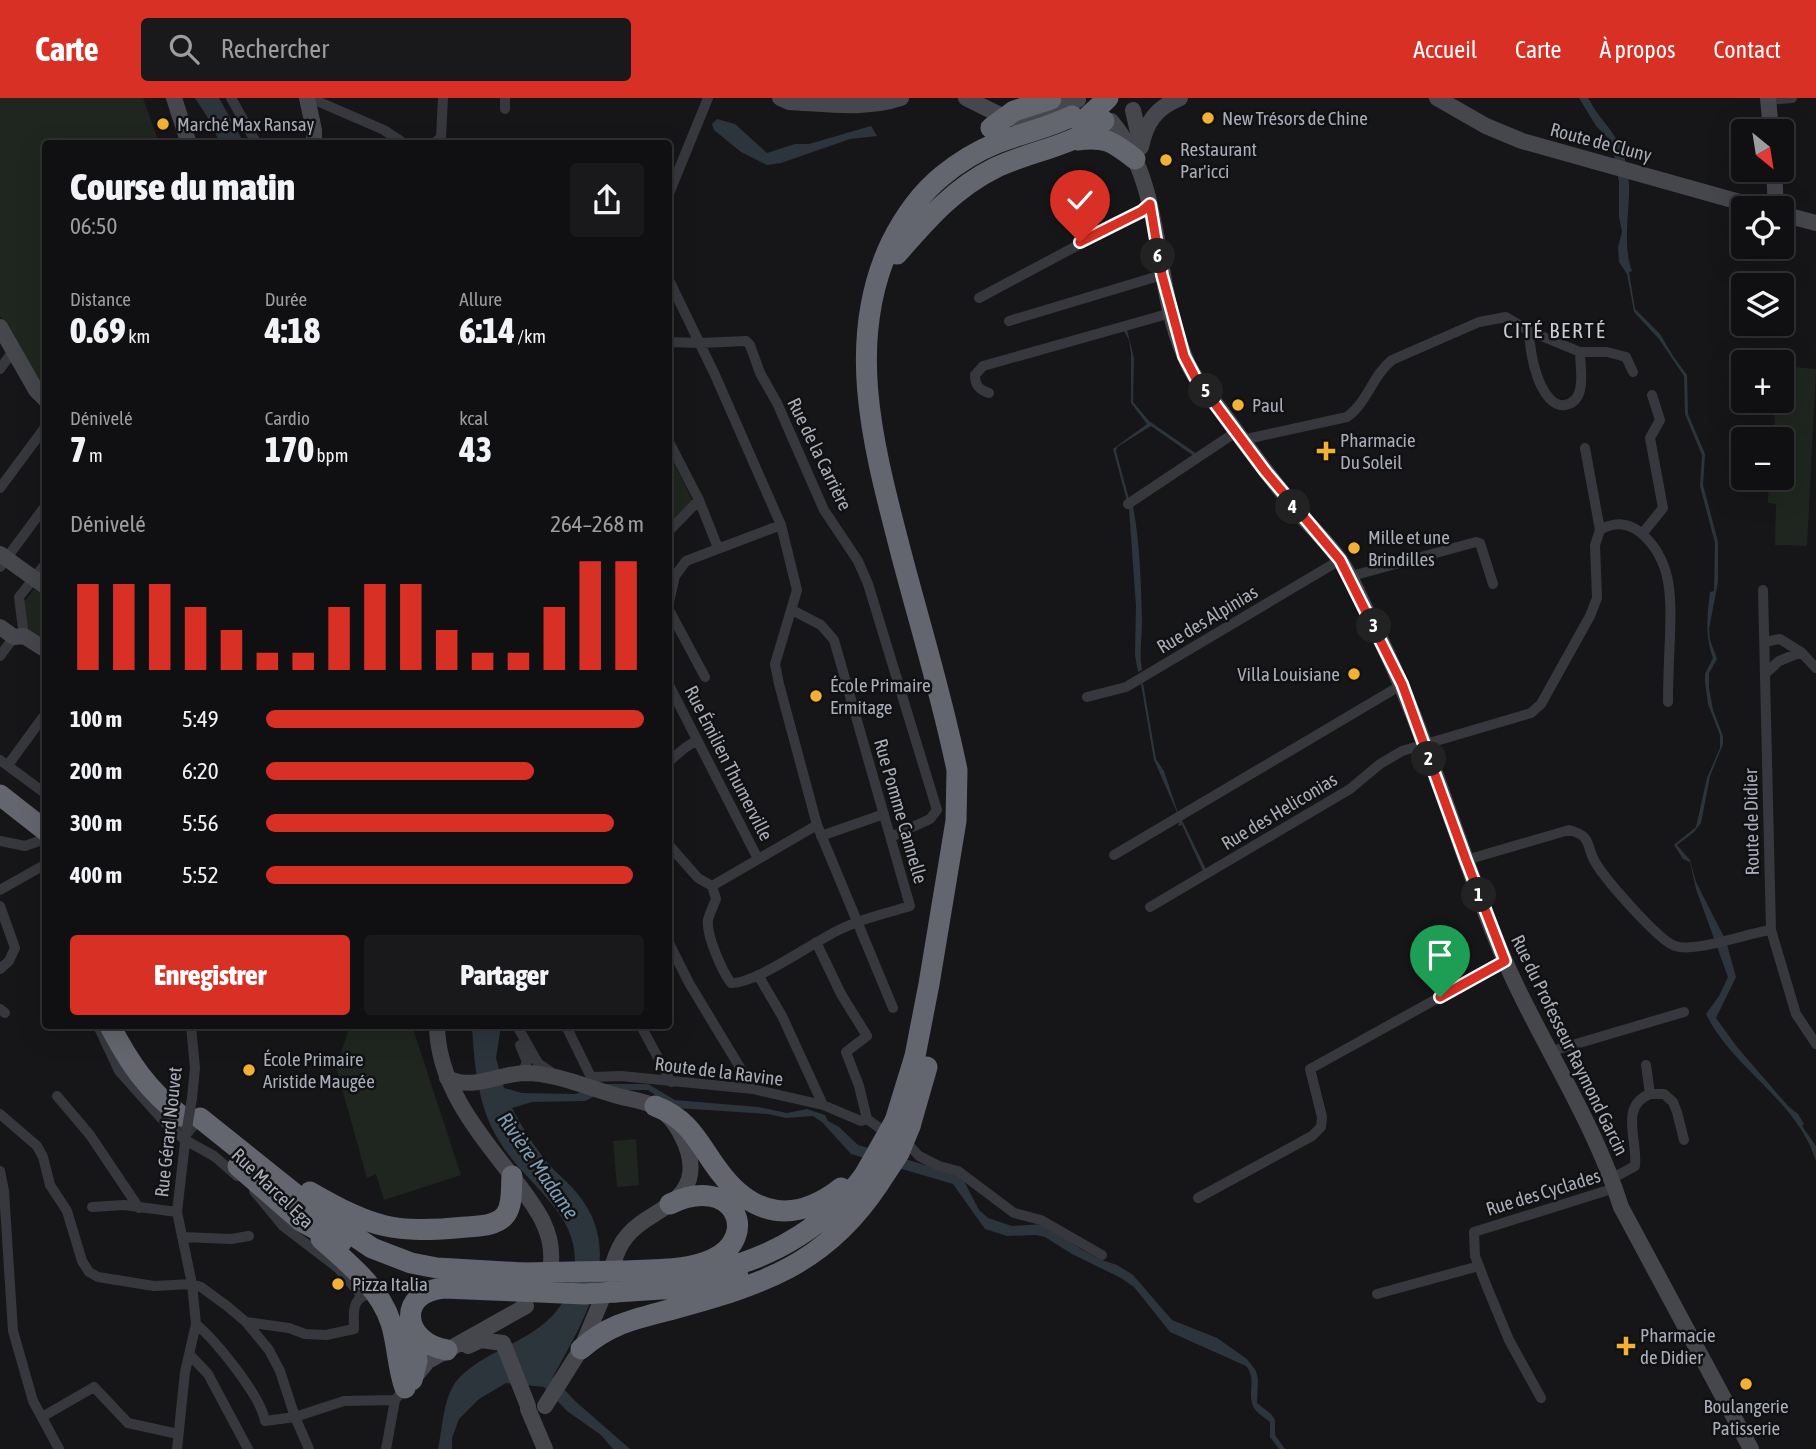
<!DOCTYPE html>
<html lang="fr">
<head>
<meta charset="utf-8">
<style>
	body { margin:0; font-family:"Asap Condensed",sans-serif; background:#19191b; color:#f1f3f6; height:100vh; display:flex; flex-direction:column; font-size:26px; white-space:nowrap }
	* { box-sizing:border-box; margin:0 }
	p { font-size:23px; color:#9c9d9f }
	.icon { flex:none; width:38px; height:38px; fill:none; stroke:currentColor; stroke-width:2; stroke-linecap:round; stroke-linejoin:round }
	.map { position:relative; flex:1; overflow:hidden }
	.details { position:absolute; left:42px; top:42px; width:630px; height:889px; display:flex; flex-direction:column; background:#101012; border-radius:7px; box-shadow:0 7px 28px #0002,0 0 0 2px #303032 }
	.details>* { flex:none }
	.needle { width:46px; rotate:150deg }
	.controls { position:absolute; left:1731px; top:21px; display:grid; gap:14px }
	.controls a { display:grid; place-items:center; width:63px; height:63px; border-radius:7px; background:#101012; box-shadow:0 7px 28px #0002,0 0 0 2px #303032; font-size:35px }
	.pin { position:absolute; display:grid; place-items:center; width:60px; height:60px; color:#fff; margin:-72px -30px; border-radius:50% 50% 50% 0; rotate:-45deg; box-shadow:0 0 7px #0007 }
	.pin .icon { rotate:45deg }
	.km { position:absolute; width:35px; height:35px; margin:-18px; border-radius:50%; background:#222; color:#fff; font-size:19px; line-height:35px; text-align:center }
	.round { display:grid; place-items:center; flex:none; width:74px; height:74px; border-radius:7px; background:#19191b }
	.overview { display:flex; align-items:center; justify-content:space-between; height:119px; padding:0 28px }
	h1 { font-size:38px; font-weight:800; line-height:52px }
	.stats { display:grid; grid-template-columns:repeat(3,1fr); gap:10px; height:119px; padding:7px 28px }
	.stats div { display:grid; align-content:center }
	.stats b { font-size:35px; font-weight:800 }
	.stats small { font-size:19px; font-weight:400 }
	.stats p { font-size:19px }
	.chart { height:196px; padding:14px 28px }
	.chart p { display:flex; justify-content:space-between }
	.chart svg { width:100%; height:126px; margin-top:7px; stroke:#d93025; stroke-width:6 }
	.button { display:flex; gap:14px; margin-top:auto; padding:14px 28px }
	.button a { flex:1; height:80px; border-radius:7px; background:#d93025; color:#fff; font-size:28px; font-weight:800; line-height:80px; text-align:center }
	.button a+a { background:#19191b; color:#f1f3f6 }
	ul { padding:0 28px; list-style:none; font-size:23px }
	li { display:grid; grid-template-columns:112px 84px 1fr; align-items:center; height:52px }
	li i { height:18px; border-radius:9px; background:#d93025 }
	header { display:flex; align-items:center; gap:42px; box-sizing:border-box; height:98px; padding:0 35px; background:#d93025; color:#fff }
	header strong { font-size:33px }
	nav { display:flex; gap:38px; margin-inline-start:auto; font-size:24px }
	.search { width:490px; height:63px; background:#19191b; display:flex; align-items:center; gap:18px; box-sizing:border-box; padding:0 24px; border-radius:7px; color:#9c9d9f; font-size:26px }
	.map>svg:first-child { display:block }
</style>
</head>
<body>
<header>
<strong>Carte</strong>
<div class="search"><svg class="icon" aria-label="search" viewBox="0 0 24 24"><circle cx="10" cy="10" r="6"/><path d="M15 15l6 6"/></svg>Rechercher</div>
<nav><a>Accueil</a><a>Carte</a><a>À propos</a><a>Contact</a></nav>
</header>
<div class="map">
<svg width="1816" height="1351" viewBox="0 0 1816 1351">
	<rect width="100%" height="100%" fill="#161618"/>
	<path fill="#1e261f" d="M 0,0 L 143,0 L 159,45 L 46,46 L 45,296 L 40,291 L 0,218 Z
		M 1782,268 L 1816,271 L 1807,448 L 1775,447 L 1776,406 L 1768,405 L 1769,380 L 1782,380 L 1782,341 L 1771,341 L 1774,340 L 1775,303 L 1782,303 Z
		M 668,353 L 693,404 L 668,430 Z
		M 34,491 L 45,498 L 45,545 L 29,534 L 24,504 Z
		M 350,928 L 412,928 L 461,1077 L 384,1102 L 376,1076 L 367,1080 L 336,969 Z
		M 636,1041 L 639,1087 L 617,1089 L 613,1043 Z"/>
	<path fill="#2c353c" d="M 195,0 L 219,0 L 244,45 L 220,45 L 210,23 Z
		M 1579,0 L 1588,0 L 1590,3 C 1597,17 1607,26 1615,39 C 1624,50 1628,72 1629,86 C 1630,112 1622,147 1632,173 L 1629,174 L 1635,211 L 1660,236 L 1673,258 L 1687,277 L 1688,316 L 1705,356 L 1703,387 L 1718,444 L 1718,484 L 1709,531 L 1710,542 L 1717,561 L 1709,575 L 1709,590 L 1713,612 L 1723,638 L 1723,646 L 1710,678 L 1701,725 L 1694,734 L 1677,747 L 1690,762 L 1696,784 L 1726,843 L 1736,879 L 1716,920 L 1737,949 L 1788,1008 L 1798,1016 L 1804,1026 L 1802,1028 L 1816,1048 L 1816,1063 C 1797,1002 1732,970 1706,916 L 1719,898 L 1728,879 L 1696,791 L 1690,764 L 1683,761 L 1674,747 L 1696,729 L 1707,680 L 1720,650 L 1720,637 L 1708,606 L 1705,584 L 1705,576 L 1713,560 C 1705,537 1707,518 1710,494 L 1714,493 L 1715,445 L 1700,388 L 1702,357 L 1685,316 L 1684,278 L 1659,241 L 1634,214 L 1627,176 L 1619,164 L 1618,149 L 1622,134 L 1619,119 L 1619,84 L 1611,43 L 1596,28 Z
		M 717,21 L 735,26 L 767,55 L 795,46 L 809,46 L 871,28 L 877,38 L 850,41 L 781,65 L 767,67 L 741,54 L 714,32 L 712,26 Z
		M 1127,232 L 1134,260 L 1133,304 L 1149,323 L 1197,356 L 1194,358 L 1151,328 L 1117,349 L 1116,353 L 1129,401 L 1127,403 L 1113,351 L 1147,326 L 1131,305 L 1131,256 L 1129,242 L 1124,233 Z
		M 1133,408 C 1140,446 1141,484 1142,523 C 1142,539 1139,555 1142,572 L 1138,574 L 1135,557 L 1136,508 L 1129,410 Z
		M 1143,585 L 1156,661 L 1164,673 L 1177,712 L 1206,771 L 1203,773 L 1182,727 L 1178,728 L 1180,721 L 1154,662 L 1141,586 Z
		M 472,928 L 501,928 L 496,960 L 504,990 L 522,995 L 575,996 L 607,986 L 648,986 L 675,1002 L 758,1009 L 787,1015 L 807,1011 L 825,1017 L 828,1023 L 839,1029 L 858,1047 L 955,1076 L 964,1083 L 979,1112 L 988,1120 L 1012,1128 L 1044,1126 L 1079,1150 L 1099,1161 L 1117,1167 L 1133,1177 L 1172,1222 L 1217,1240 L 1247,1261 L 1256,1273 L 1258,1281 L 1257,1305 L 1271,1316 L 1275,1322 L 1275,1337 L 1285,1351 L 1279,1351 L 1270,1339 L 1270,1324 C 1264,1319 1256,1315 1253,1308 C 1247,1293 1257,1281 1246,1268 L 1170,1234 L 1134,1189 L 1121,1180 L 1072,1156 L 1045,1139 L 1036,1137 L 1007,1138 L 985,1131 L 953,1086 L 851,1056 L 822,1024 L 813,1018 L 786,1020 L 768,1016 L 677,1010 L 667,1005 L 648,992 L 608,992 L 585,1003 L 532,1004 L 512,1010 C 522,1029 533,1047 547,1064 C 556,1075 568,1084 577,1095 C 627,1156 584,1221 553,1279 L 575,1303 L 630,1351 L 613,1351 L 601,1337 L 567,1313 L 544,1289 L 506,1285 L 479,1301 L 459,1321 L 452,1340 L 452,1351 L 438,1351 C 443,1329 443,1297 459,1280 C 492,1246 550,1242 569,1191 C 595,1121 528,1093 498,1041 C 478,1009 474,965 472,928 Z"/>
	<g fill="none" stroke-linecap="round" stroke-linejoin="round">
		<path stroke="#333438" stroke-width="21" stroke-dasharray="21 10" stroke-linecap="butt" d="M 181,1018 L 197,1032"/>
		<path stroke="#37383d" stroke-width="10" d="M 231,0 L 257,46
			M 310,0 L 384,32 L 405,46
			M 1769,2 L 1792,0
			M 505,11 L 505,0
			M 434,46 L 441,39 L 443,0
			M 668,98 L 708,0
			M 668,180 L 715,277 L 781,427 L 797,492 L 775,566 L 779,586 L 817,727 L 893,910
			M 979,200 L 1142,113 L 1150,106
			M 1009,223 L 1162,177
			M 1529,233 C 1530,253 1535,285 1550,301 C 1554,305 1559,308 1565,307 C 1588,303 1580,270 1580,254
			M 668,244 L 700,245 L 746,243 L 750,247 L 760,275 L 777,305 L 824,412 L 858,463 L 868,486 L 937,712 L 930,721 L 891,739
			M 0,271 L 13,253
			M 989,295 C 980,292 975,288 975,277 L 983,268 L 1171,215
			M 668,342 L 699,402 L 718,450
			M 1242,342 L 1347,319 C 1368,304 1372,278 1392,262 L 1479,224 L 1506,219 L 1529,233 L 1580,254 L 1607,254 L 1626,259 L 1633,274
			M 1585,350 L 1600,432
			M 0,390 L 46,328
			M 1128,406 L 1236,334
			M 668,434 L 699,402
			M 1642,436 L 1663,410 L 1650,340 L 1660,322 L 1652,297
			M 0,469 L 46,407
			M 1348,479 L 1476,444 L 1480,445 L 1493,486
			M 1763,492 L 1771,832 L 1796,916 L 1816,946
			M 668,508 L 675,478 L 686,463 L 781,427
			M 668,510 L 705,579
			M 24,538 L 19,499 L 46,465
			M 1765,544 L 1780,541 L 1801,554 L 1816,570
			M 0,558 L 14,539
			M 1766,575 L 1779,563 L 1801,554
			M 668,585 L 758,761
			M 1087,599 L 1126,589 L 1340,462
			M 0,662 L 46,696
			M 668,664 L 686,649 L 696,643
			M 8,667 L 46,615
			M 821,738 L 884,716
			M 0,743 L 25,748 L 39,743
			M 668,746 L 698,780 L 712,788
			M 1114,757 L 1403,586
			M 1466,762 L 1569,732 C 1594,738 1585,750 1597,767 C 1607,783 1659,843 1675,848 C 1696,855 1747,835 1771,832
			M 712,788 L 716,801 C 714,807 709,816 708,822 C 706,837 722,873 731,885 C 755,887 817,841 843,830 C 864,820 888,815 910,808 L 834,542 L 821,527 L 792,512
			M 712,788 L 817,727
			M 0,792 L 46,766
			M 0,808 L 15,850 L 9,863 L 0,871
			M 1150,809 L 1350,691 L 1380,666 L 1402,653 L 1521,618 L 1531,615 L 1541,606 L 1590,518 L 1597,500 L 1595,447 L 1600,432 C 1613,424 1627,424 1640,434 C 1673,462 1671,499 1670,539 C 1669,560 1668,582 1668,604
			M 668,843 L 689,885 L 753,991
			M 816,844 L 841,896 L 867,938 L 846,954 L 859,988 L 867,1021
			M 758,877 L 782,918 L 823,1007
			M 0,911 L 5,915
			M 98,928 L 119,973 L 168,1028 L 185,1042 L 214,1058 L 237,1078
			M 191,928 L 195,970 L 192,1000
			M 517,928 L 538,965 L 554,976
			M 566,928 L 591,979 L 621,978 L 753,991 L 823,1007 L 861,1023 L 867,1021 L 878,1029
			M 641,928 L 671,984
			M 520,947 L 527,964 L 522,975
			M 1549,954 L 1684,914
			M 1650,996 L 1664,996 L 1673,1004 L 1677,1014 L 1684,1042
			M 57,998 L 90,1037 L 139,1110
			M 0,1016 L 37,1048 L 43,1059 L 50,1087 L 67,1113 L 82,1163 L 89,1174 L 98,1179 L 154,1188 L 192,1186 L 201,1189 L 227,1208 L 246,1224 L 269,1252 L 280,1273 L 295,1319 L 309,1351
			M 909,1047 L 919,1058 L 939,1068 L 958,1073 L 1014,1115 L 1041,1122 L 1102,1157
			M 0,1073 L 4,1093 L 13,1233 L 33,1303 L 59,1351
			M 1611,1081 L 1635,1068 C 1638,1042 1619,1008 1650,996 L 1646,967
			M 254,1093 L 283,1128 L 338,1170 L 362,1198
			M 1198,1100 L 1312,1038 L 1321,1029 L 1322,1019 L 1310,971 L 1505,863
			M 92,1109 L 124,1107 L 177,1114
			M 182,1139 L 231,1141 L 249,1138
			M 1377,1196 L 1479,1168
			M 246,1224 L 289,1230 L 305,1236 L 326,1237 L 354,1231 C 354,1217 351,1202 366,1197
			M 196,1226 C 216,1243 261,1298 265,1323 L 295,1319 L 344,1303 L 395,1302
			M 190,1257 L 208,1276 L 248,1351
			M 1541,1300 L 1509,1242 L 1487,1189 L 1475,1158 L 1474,1134 L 1615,1090
			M 42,1319 L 94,1289 L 128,1325 L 178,1336
			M 177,1351 L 185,1274 L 196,1226 L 192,1186 L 177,1114 L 186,1036
			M 386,1351 L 395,1302 L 399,1297"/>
		<path stroke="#45474d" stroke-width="16" d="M 174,0 L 189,46
			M 307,0 L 314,32 L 314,46
			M 780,0 L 789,4 C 827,6 865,12 901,0
			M 966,0 L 1000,17
			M 1437,0 L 1486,28 L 1522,43 L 1761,110
			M 1768,0 L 1771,33
			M 1133,12 L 1141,48
			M 1015,21 L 1036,21 L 1078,2
			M 1111,23 C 1166,88 1152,183 1185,259 C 1193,280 1209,296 1222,314 C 1246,347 1270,380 1296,411 C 1310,428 1327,444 1340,462 C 1351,478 1359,498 1368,516 C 1422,620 1453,735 1497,844 C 1533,934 1592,1016 1621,1109 L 1751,1351
			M 1141,49 C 1146,24 1156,10 1180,0
			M 1774,72 L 1776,110
			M 1782,116 L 1816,125
			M 0,229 L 36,292 L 46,302
			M 0,456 L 46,489
			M 0,529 L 14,539 L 24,538 L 46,552
			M 437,928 C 438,987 477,1033 512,1078 C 531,1104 554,1129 551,1164
			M 447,980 C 476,993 495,976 525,975 C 556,975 588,990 618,998 C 629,1001 644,1003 654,1008 C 676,1018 696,1057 689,1081 C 680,1110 644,1116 627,1138 C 620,1146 616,1156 613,1166
			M 503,1245 L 528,1308
			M 468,1248 L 481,1242 L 503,1245
			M 414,1280 L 428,1263 L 526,1208
			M 545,1308 L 581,1251 L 602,1201
			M 528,1311 L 545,1351"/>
		<path stroke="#63666e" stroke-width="21" d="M 1077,42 C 1106,38 1113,44 1135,61
			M 897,156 C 926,123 954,90 995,70 C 1032,52 1069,50 1104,23
			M 0,697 L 46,733
			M 110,928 C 130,966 147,991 181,1018
			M 655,1008 C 691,1022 698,1045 719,1073 C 753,1119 795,1126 841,1090
			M 200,1020 L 310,1108 L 372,1150 L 411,1165 L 437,1170 L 523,1175
			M 895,1023 L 915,958 L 929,886 L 956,723 L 957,672 C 942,598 919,524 900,451 C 874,350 844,244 891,145 C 904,119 920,96 942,78 C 959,64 977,53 997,45 C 1022,35 1048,30 1072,18
			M 910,1028 L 927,969
			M 238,1068 L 301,1123 L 341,1145
			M 310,1094 C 373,1130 393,1136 466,1129 C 478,1128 498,1128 506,1116 C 513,1106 511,1090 512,1078
			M 321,1141 C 348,1165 380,1190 391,1225 C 398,1247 397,1268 405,1290
			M 717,1172 C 775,1159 830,1125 865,1076
			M 622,1173 C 651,1171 686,1174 713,1161 C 761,1138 734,1075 670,1106
			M 615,1194 L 693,1189 L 738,1178
			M 581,1251 C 610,1225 636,1221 673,1211 C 761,1187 825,1167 878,1087
			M 447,1252 C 402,1245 396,1194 444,1190 L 517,1193
			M 412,1282 L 417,1263 L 413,1230"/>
		<path stroke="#37383d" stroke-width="10" d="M 187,1030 L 192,1000"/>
		<path stroke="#63666e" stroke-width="21" d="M 1081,25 L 1108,0
			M 991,30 L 1014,13 L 1051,1
			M 865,1076 L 895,1023
			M 878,1087 L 899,1055 L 910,1028
			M 523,1175 L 622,1173
			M 517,1193 L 584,1196 L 615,1194"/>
	</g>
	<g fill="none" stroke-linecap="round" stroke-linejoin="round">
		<g stroke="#fff" stroke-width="14">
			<path id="route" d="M 1080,144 L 1142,113 L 1150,106 L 1162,177 L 1184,258 L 1195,279 L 1265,373 L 1340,462 L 1402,586 L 1466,762 L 1505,863 L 1440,899"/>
		</g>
		<use href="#route" stroke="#d93025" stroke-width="9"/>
	</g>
	<g fill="#f2b134" stroke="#111113" stroke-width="2.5">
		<circle cx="1208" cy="20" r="7"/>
		<circle cx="163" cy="26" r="7"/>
		<circle cx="1166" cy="62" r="7"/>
		<circle cx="1238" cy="307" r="7"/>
		<path d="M1322.5 342.5h7v7h7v7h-7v7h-7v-7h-7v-7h7z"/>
		<circle cx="1354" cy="450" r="7"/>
		<circle cx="1354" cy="576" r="7"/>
		<circle cx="816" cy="598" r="7"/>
		<circle cx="249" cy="972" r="7"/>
		<circle cx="338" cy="1186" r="7"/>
		<path d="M1622.5 1237.5h7v7h7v7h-7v7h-7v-7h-7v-7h7z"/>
		<circle cx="1746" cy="1286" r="7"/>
	</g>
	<g text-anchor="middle" stroke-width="5" stroke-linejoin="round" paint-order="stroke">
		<g font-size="19" fill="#a8adb8" stroke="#111113" text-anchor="start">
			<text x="1222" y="27">New Trésors de Chine</text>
			<text x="177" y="33">Marché Max Ransay</text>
			<text x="1180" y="58">Restaurant<tspan x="1180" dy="22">Par'icci</tspan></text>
			<text x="1252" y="314">Paul</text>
			<text x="1340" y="349">Pharmacie<tspan x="1340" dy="22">Du Soleil</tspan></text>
			<text x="1368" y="446">Mille et une<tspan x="1368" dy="22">Brindilles</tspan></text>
			<text x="1340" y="583" text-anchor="end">Villa Louisiane</text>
			<text x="830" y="594">École Primaire<tspan x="830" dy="22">Ermitage</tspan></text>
			<text x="263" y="968">École Primaire<tspan x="263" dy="22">Aristide Maugée</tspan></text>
			<text x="352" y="1193">Pizza Italia</text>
			<text x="1640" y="1244">Pharmacie<tspan x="1640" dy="22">de Didier</tspan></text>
			<text x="1746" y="1315" text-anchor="middle">Boulangerie<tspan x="1746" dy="22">Patisserie</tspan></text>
		</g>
		<g font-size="19" fill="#a8adb8" stroke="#111113">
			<text transform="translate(1601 44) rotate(15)" y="7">Route de Cluny</text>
			<text transform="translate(820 356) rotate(64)" y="7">Rue de la Carrière</text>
			<text transform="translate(1207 521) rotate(-31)" y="7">Rue des Alpinias</text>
			<text transform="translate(729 665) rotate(63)" y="7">Rue Émilien Thumerville</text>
			<text transform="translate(901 713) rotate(74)" y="7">Rue Pomme Cannelle</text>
			<text transform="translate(1279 713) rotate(-31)" y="7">Rue des Heliconias</text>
			<text transform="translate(1751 724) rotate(-91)" y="7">Route de Didier</text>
			<text transform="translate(1570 947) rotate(64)" y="7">Rue du Professeur Raymond Garcin</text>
			<text transform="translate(719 973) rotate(7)" y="7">Route de la Ravine</text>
			<text transform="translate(168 1034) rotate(-84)" y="7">Rue Gérard Nouvet</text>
			<text transform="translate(273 1090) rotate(44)" y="7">Rue Marcel Ega</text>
			<text transform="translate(1543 1094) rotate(-17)" y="7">Rue des Cyclades</text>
		</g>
		<g font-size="21" letter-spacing="2" fill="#c9ccd4" stroke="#111113">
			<text x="1555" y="240">CITÉ BERTÉ</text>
		</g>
		<g font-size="21" font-style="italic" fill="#7f9bb3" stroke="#111113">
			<text transform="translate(538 1068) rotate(55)" y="7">Rivière Madame</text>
		</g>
	</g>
</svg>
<div class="controls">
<a><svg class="needle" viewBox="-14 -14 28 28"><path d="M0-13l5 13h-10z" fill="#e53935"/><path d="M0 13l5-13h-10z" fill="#9c9d9f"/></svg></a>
<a><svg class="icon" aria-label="locate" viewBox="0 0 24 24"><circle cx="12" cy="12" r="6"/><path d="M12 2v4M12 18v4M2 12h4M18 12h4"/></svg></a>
<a><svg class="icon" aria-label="layers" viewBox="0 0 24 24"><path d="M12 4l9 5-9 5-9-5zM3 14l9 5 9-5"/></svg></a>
<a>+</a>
<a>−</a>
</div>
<div class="pin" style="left:1440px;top:899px;background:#1e9e55"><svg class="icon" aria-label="arrive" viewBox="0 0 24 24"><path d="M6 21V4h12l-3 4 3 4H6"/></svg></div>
<div class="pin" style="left:1080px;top:144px;background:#d93025"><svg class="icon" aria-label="check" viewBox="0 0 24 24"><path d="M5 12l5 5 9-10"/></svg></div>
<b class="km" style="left:1479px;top:797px">1</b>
<b class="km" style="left:1429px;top:661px">2</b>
<b class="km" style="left:1374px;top:528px">3</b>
<b class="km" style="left:1293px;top:409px">4</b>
<b class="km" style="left:1206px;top:293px">5</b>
<b class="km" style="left:1158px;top:158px">6</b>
<section class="details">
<div class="overview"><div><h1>Course du matin</h1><p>06:50</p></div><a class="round"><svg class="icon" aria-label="share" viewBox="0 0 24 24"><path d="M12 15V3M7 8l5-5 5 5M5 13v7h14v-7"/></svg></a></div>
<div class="stats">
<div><p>Distance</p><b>0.69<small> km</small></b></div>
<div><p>Durée</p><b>4:18</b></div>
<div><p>Allure</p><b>6:14<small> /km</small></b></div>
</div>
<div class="stats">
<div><p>Dénivelé</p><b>7<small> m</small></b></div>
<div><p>Cardio</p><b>170<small> bpm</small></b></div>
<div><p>kcal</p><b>43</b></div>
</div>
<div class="chart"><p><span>Dénivelé</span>264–268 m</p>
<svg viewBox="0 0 160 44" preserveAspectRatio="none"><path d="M5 44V14M15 44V14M25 44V14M35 44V22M45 44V30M55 44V38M65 44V38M75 44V22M85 44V14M95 44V14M105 44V30M115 44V38M125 44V38M135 44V22M145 44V6M155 44V6"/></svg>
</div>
<ul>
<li><b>100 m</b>5:49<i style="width:100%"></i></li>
<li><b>200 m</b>6:20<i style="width:71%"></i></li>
<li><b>300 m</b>5:56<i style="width:92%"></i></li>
<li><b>400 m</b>5:52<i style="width:97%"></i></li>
</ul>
<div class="button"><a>Enregistrer</a><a>Partager</a></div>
</section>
</div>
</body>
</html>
